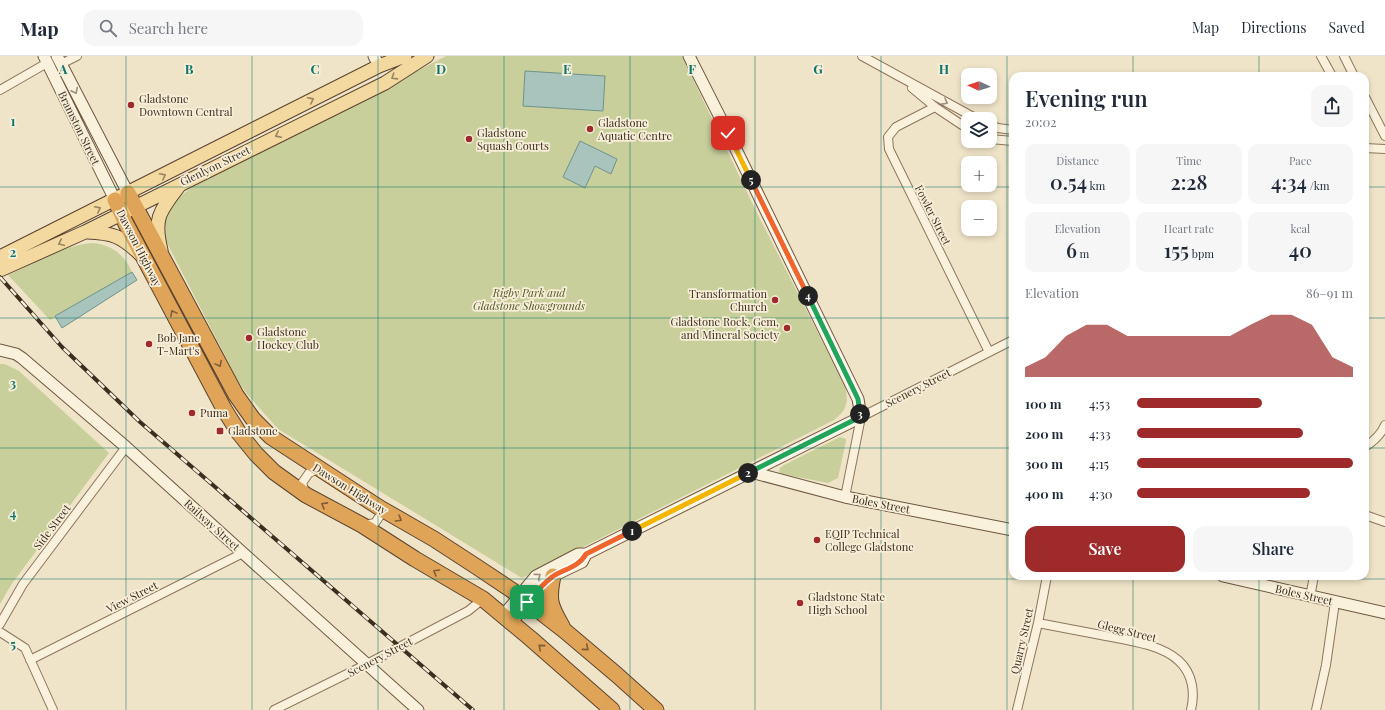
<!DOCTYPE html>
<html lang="en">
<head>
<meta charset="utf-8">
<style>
	body { margin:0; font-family:"Playfair Display",serif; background:#f6f6f7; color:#1f2937; height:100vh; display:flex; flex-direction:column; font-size:15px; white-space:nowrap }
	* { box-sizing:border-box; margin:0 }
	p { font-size:13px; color:#747a83 }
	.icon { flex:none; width:22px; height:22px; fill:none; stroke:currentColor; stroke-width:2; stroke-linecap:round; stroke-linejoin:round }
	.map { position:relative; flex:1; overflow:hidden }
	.side { position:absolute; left:1009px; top:16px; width:360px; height:508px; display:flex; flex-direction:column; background:#fff; border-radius:12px; box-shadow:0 2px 6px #0003 }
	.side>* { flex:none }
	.needle { width:26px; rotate:274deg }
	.buttons { position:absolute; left:961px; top:12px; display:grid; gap:8px }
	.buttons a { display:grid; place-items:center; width:36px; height:36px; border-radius:8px; background:#fff; box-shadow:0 2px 6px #0003; font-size:20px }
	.pin { position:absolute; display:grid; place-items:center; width:34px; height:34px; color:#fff; margin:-17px; border-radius:8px; box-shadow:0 2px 6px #0006 }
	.km { position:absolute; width:20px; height:20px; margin:-10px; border-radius:50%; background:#222; color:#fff; font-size:11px; line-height:20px; text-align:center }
	.round { display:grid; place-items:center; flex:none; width:42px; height:42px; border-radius:12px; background:#f6f6f7 }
	.overview { display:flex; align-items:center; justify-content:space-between; height:68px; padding:0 16px }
	h1 { font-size:22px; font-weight:600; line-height:30px }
	.stats { display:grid; grid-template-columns:repeat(3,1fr); gap:6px; height:68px; padding:4px 16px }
	.stats div { display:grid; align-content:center; border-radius:10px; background:#f6f6f7; text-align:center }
	.stats b { font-size:20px; font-weight:600 }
	.stats small { font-size:11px; font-weight:400 }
	.stats p { font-size:11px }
	.chart { height:112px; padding:8px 16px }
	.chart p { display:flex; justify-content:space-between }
	.chart svg { width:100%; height:72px; margin-top:4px; fill:#9e2a2b; opacity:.7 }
	.button { display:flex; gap:8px; margin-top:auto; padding:8px 16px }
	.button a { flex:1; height:46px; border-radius:12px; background:#9e2a2b; color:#fff; font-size:16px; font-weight:600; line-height:46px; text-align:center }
	.button a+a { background:#f6f6f7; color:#1f2937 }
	ul { padding:0 16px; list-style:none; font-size:13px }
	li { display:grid; grid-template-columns:64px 48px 1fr; align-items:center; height:30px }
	li i { height:10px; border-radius:5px; background:#9e2a2b }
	header { display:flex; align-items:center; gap:24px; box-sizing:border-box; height:56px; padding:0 20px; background:#fff; border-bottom:1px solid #e0e1e3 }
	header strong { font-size:19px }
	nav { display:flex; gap:22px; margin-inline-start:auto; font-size:14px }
	.search { width:280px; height:36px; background:#f6f6f7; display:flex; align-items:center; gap:10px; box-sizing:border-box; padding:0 14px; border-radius:12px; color:#747a83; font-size:15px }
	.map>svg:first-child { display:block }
</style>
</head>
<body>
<header>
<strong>Map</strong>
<div class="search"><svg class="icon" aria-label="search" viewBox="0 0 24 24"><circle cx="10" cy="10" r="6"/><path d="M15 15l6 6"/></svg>Search here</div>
<nav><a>Map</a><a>Directions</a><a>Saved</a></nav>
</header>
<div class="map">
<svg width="1385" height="654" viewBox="0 0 1385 654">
	<rect width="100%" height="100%" fill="#f0e4c8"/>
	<path fill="#c9cf9b" d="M 446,0 L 682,0 L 756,155 L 845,330 C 849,347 847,353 834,364 L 522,522 L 278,373 L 247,338 L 238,325 L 166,185 C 163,160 170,147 191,132 Z
		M 93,187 C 112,189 125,199 132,216 L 50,264 L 8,219 C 35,207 63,189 93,187 Z
		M 0,308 L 5,308 L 19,315 L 109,397 L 11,529 L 0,548 Z
		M 840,381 L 846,383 L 846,385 L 838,422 L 828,427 L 782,418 L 779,416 L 780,412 L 784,409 Z"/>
	<path fill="#a9c4bc" stroke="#6f938a" d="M 525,15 L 605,20 L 603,55 L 523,50 Z
		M 580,85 L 617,103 L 611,118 L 595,110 L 585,132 L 563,121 Z
		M 132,216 L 137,224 L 62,272 L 55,260 Z"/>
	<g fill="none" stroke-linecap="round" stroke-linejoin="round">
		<g stroke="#8d765c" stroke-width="10">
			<path id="street" d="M 862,0 L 977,63
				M 1321,0 L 1332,20
				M 1344,0 L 1354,20
				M 61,8 L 77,0
				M 912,32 L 935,51 L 968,73
				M 0,34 L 47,7
				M 1365,41 L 1385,80
				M 935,51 L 896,71 L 888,81 L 889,93 L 989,296
				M 990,69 L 998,72 L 1013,74
				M 990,83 L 1013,85
				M 1365,92 L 1385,93
				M 1365,391 C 1374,385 1381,379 1385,369
				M 305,436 L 302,427 L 309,417 L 318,413
				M 845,441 L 861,361 L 1013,284
				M 1365,459 L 1385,466
				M 364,469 L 375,467 L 381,458 L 380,452
				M 1310,541 L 1314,520
				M 1038,567 C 1059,571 1080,575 1101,579 C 1126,584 1161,588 1179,605 C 1193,618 1195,637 1191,654
				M 0,568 L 23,528 L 126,391
				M 0,576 L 25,592 L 53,654
				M 30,604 L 243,497
				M 274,654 L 367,608 L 468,555 L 483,543
				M 1017,654 L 1038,567 L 1047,520
				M 1316,654 L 1326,609 L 1335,546"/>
		</g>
		<g stroke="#6f573f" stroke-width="13">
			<path id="secondary" d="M 44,0 L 115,144
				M 57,0 L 128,137
				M 374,0 L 379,10
				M 0,294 L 16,298 L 22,302 L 126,391 L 243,497 L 418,654
				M 751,416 L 845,441 L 1013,474
				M 1223,520 L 1385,557
				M 503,560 L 536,520 L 578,498 L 586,498 L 861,361 L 858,343 L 728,77 L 689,0
				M 512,566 L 527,546 L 542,530 L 553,520 L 582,506 L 586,498"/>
		</g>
		<g stroke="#5b4430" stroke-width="15">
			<path id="primary" d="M 87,176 C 113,177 121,180 140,198
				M 161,194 C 153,162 160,155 179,130
				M 0,201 L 379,10 L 405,0
				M 0,214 L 85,176 L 385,27 L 427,0"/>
		</g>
		<g stroke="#5b4430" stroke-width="17">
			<path id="highway" d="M 128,137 L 236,339 L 253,363 L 271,381 L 380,452 L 434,483 L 477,511 L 519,539 L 565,575 L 617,619 L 656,654
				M 115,144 L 126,168 L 224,353 L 239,377 L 256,398 L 274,416 L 306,439 L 362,469 L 415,503 L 483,543 L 530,582 L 612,654
				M 553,520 C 548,544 550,550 562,570"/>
		</g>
		<use href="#street" stroke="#faf1dc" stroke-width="8"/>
		<use href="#secondary" stroke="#faf1dc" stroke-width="11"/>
		<use href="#primary" stroke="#f3d9a0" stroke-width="13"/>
		<use href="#highway" stroke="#e0a458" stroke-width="15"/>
		<g stroke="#3d2e20" stroke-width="4">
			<path id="rail" d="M 0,221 L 62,291 L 140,366 L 473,654"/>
		</g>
		<use href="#rail" stroke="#f7eed8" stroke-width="2.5" stroke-dasharray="8" stroke-linecap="butt"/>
	</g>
	<defs><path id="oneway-chevron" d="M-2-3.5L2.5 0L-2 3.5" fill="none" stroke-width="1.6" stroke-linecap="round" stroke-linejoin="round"/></defs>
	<g stroke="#988460">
		<use href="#oneway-chevron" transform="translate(394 21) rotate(148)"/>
		<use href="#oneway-chevron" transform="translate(311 44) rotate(-27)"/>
		<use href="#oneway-chevron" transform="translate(278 79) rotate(154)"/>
		<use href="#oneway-chevron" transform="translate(163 120) rotate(-27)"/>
		<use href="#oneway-chevron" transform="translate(98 153) rotate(-27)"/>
		<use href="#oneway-chevron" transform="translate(61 187) rotate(155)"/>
	</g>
	<g stroke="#9c907e">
		<use href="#oneway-chevron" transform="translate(75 35) rotate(63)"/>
		<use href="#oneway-chevron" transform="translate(945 46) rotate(28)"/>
		<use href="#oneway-chevron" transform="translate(538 520) rotate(-37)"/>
	</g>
	<g stroke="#7e5d36">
		<use href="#oneway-chevron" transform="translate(173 257) rotate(-118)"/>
		<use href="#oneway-chevron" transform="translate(219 308) rotate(62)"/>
		<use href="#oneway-chevron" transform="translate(324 449) rotate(-151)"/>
		<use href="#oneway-chevron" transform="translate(399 463) rotate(30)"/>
		<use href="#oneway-chevron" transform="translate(436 516) rotate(-149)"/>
		<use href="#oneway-chevron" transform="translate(541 591) rotate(-139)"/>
		<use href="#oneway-chevron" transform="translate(586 592) rotate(40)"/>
	</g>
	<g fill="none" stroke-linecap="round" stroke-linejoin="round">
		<g stroke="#fff" stroke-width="8">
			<path id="split-1" d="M 527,546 C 535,537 543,528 552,521 C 564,513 579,511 586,498 L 632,475"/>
		</g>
		<g stroke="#fff" stroke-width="8">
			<path id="split-2" d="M 632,475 L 748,417"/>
		</g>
		<g stroke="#fff" stroke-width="8">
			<path id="split-3" d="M 748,417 L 860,361 L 860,358"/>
		</g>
		<g stroke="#fff" stroke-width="8">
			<path id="split-4" d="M 808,240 L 858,343 L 860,358"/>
		</g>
		<g stroke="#fff" stroke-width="8">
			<path id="split-5" d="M 751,124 L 808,240"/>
		</g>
		<g stroke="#fff" stroke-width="8">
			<path id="split-6" d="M 728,77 L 751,124"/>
		</g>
		<use href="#split-1" stroke="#f0652b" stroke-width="5"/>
		<use href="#split-2" stroke="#f5b400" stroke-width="5"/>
		<use href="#split-3" stroke="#22a559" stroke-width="5"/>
		<use href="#split-4" stroke="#22a559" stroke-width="5"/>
		<use href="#split-5" stroke="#f0652b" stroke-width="5"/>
		<use href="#split-6" stroke="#f5b400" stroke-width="5"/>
	</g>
	<path fill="none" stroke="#0f766e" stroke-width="1" stroke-opacity="0.55" d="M 126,0 L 126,654M 252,0 L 252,654M 378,0 L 378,654M 504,0 L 504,654M 630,0 L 630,654M 755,0 L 755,654M 881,0 L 881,654M 1007,0 L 1007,654M 1133,0 L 1133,20M 1259,0 L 1259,20M 0,131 L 1013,131M 1365,131 L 1385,131M 0,262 L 1013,262M 1365,262 L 1385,262M 0,392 L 1013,392M 1365,392 L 1385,392M 1133,520 L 1133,654M 1259,520 L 1259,654M 0,523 L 1385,523"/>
	<g fill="#9e2a2b" stroke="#f7eed8" stroke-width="1.5">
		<circle cx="131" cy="49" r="4"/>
		<circle cx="590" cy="73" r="4"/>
		<circle cx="469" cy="83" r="4"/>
		<circle cx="775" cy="244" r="4"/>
		<circle cx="787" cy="272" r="4"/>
		<circle cx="249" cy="282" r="4"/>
		<circle cx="149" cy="288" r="4"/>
		<circle cx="192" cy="357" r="4"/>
		<rect x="216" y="371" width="8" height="8" rx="2"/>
		<circle cx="817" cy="484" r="4"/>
		<circle cx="800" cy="547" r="4"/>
	</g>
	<g text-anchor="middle" stroke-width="3.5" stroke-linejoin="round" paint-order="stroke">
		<g font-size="11" fill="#3d2e20" stroke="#f7eed8" text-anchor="start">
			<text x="139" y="47">Gladstone<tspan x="139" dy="13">Downtown Central</tspan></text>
			<text x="598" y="71">Gladstone<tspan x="598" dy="13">Aquatic Centre</tspan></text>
			<text x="477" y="81">Gladstone<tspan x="477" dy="13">Squash Courts</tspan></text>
			<text x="767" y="242" text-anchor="end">Transformation<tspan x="767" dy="13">Church</tspan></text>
			<text x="779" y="270" text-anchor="end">Gladstone Rock, Gem,<tspan x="779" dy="13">and Mineral Society</tspan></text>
			<text x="257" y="280">Gladstone<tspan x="257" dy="13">Hockey Club</tspan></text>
			<text x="157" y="286">Bob Jane<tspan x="157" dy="13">T-Mart's</tspan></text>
			<text x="200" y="361">Puma</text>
			<text x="228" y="379">Gladstone</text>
			<text x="825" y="482">EQIP Technical<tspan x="825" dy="13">College Gladstone</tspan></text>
			<text x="808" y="545">Gladstone State<tspan x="808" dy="13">High School</tspan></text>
		</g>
		<g font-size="11" fill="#3d2e20" stroke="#f7eed8">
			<text transform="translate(79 72) rotate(64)" y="4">Bramston Street</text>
			<text transform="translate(215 110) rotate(-26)" y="4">Glenlyon Street</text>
			<text transform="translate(933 159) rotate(63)" y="4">Fowler Street</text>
			<text transform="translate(139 192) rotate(63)" y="4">Dawson Highway</text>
			<text transform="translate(918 332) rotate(-27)" y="4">Scenery Street</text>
			<text transform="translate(350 433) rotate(32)" y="4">Dawson Highway</text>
			<text transform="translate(881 448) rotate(11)" y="4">Boles Street</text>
			<text transform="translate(212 469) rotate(42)" y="4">Railway Street</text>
			<text transform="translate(52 471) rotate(-53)" y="4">Side Street</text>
			<text transform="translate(1304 539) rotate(13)" y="4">Boles Street</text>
			<text transform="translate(132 541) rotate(-27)" y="4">View Street</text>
			<text transform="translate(1127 575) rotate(14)" y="4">Glegg Street</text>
			<text transform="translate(1022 585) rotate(-77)" y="4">Quarry Street</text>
			<text transform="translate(380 601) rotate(-28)" y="4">Scenery Street</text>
		</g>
		<g font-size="11" font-style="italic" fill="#4d5a26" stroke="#f7eed8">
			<text x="529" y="241">Rigby Park and<tspan x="529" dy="13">Gladstone Showgrounds</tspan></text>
		</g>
	</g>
	<g font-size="13" text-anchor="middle" font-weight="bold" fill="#0f766e" stroke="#f7eed8" stroke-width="3.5" stroke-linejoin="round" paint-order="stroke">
		<text x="63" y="18">A</text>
		<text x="189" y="18">B</text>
		<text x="315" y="18">C</text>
		<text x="441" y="18">D</text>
		<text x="567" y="18">E</text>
		<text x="692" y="18">F</text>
		<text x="818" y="18">G</text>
		<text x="944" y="18">H</text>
		<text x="13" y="70">1</text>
		<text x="13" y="201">2</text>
		<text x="13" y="332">3</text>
		<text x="13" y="462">4</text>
		<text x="13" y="593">5</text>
	</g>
</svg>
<div class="buttons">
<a><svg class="needle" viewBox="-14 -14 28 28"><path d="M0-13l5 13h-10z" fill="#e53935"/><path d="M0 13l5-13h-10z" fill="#747a83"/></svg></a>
<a><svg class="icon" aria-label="layers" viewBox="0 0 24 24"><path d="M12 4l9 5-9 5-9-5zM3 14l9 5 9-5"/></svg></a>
<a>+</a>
<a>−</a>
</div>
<div class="pin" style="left:527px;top:546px;background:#1e9e55"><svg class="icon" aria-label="arrive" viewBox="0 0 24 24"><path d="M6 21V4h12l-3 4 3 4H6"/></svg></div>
<div class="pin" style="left:728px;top:77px;background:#d93025"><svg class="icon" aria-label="check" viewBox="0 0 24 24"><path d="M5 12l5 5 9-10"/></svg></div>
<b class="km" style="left:632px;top:475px">1</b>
<b class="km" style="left:748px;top:417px">2</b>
<b class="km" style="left:860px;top:358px">3</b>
<b class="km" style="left:808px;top:240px">4</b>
<b class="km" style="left:751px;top:124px">5</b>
<section class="side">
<div class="overview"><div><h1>Evening run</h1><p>20:02</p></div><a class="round"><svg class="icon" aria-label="share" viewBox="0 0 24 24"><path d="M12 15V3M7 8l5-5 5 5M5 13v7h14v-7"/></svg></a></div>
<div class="stats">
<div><p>Distance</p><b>0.54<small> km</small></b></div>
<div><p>Time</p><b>2:28</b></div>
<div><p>Pace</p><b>4:34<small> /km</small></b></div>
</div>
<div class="stats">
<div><p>Elevation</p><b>6<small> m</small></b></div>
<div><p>Heart rate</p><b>155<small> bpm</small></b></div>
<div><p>kcal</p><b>40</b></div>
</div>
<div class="chart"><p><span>Elevation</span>86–91 m</p>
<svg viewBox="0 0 160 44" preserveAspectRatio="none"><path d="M0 44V38L10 32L20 19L30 12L40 12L50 19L60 19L70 19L80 19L90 19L100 19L110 12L120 6L130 6L140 12L150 32L160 38V44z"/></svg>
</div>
<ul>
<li><b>100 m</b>4:53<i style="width:58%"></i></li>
<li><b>200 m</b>4:33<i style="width:77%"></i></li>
<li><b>300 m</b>4:15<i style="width:100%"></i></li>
<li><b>400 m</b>4:30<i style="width:80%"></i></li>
</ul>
<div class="button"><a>Save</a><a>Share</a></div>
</section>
</div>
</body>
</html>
